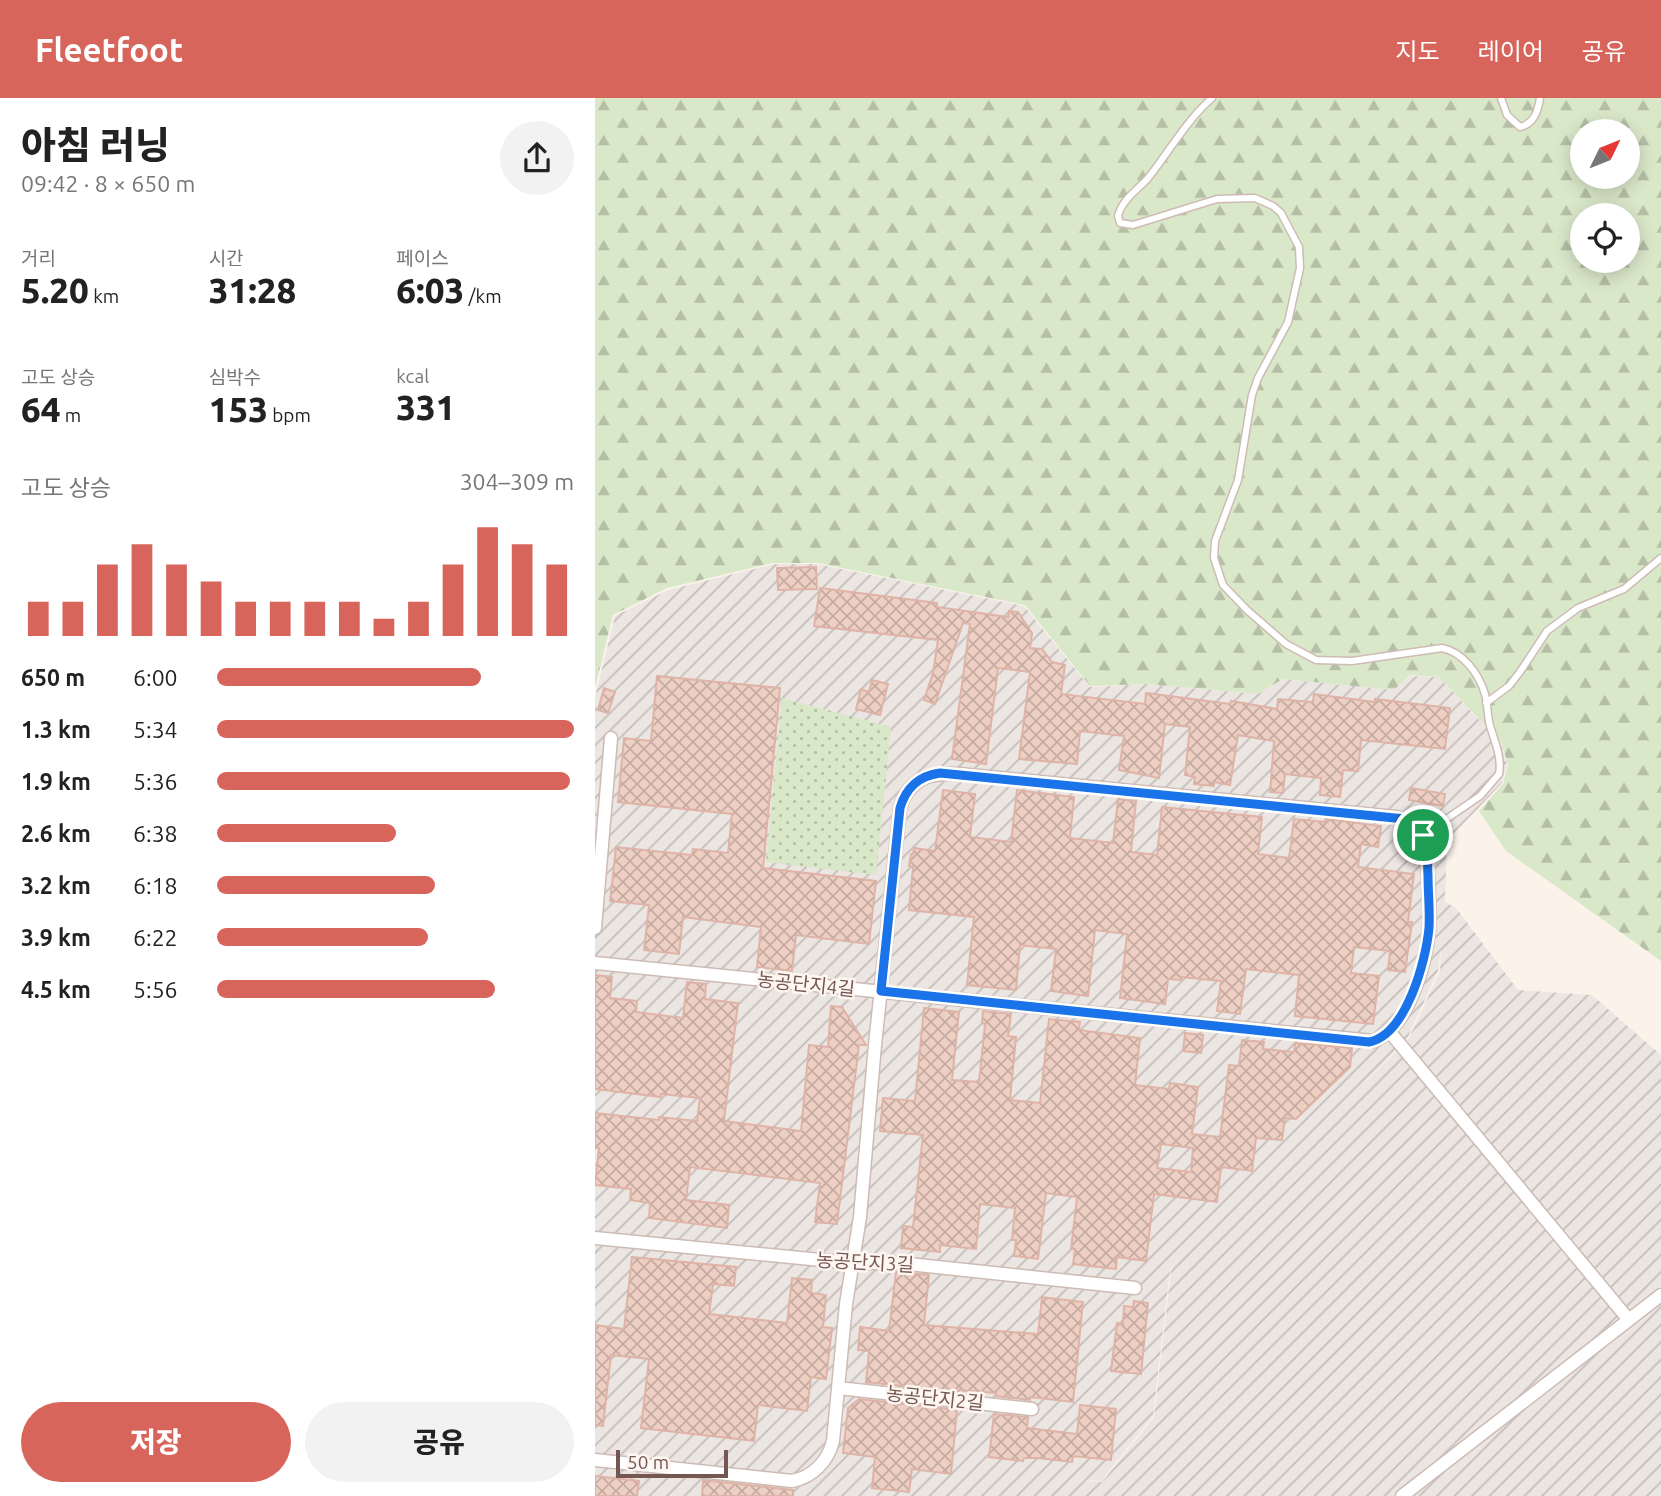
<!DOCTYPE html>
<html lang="ko">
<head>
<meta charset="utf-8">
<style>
	body { margin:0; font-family:Ubuntu,"Noto Sans KR",sans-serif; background:#f2f2f2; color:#222; height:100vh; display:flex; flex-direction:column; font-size:26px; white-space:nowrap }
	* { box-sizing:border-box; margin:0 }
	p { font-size:23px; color:#767676 }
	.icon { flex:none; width:38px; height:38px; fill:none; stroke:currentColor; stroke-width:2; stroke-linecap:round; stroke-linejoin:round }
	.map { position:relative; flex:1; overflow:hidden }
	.drawer { display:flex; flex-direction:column; background:#fff; width:595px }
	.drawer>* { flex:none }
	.needle { width:46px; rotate:47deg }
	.buttons { position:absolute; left:975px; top:21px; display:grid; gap:14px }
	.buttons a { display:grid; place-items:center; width:70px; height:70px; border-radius:50%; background:#fff; box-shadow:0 4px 18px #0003; font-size:35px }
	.scale { position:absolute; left:21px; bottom:18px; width:112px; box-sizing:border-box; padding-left:7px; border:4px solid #745750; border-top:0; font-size:19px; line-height:24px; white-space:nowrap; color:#745750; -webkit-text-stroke:5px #fef6f1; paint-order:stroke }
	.pin { position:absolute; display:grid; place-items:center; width:60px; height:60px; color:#fff; margin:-30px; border:4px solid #fff; border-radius:50%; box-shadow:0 2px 7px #0007 }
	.round { display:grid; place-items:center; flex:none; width:74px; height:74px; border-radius:37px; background:#f2f2f2 }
	.overview { display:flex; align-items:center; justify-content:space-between; height:119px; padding:0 21px }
	h1 { font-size:38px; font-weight:800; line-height:52px }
	.figures { display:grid; grid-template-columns:repeat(3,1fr); gap:10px; height:119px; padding:7px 21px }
	.figures div { display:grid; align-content:center }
	.figures b { font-size:35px; font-weight:800 }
	.figures small { font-size:19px; font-weight:400 }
	.figures p { font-size:19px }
	.chart { height:196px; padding:14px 21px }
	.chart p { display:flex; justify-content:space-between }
	.chart svg { width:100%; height:126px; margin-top:7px; stroke:#d8655c; stroke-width:6 }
	.action { display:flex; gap:14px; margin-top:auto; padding:14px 21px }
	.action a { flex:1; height:80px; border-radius:42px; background:#d8655c; color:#fff; font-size:28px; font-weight:800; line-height:80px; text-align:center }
	.action a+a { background:#f2f2f2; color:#222 }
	ul { padding:0 21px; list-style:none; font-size:23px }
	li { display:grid; grid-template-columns:112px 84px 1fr; align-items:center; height:52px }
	li i { height:18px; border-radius:9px; background:#d8655c }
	header { display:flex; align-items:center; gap:42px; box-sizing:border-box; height:98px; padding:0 35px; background:#d8655c; color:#fff }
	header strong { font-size:33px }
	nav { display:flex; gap:38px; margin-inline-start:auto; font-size:24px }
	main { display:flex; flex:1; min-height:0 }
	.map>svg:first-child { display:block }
</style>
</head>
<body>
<header>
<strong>Fleetfoot</strong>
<nav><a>지도</a><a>레이어</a><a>공유</a></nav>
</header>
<main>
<section class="drawer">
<div class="overview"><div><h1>아침 러닝</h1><p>09:42 · 8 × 650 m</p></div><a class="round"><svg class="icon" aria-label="share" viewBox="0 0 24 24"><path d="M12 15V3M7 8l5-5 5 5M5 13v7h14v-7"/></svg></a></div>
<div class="figures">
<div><p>거리</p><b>5.20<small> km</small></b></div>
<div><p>시간</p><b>31:28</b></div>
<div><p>페이스</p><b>6:03<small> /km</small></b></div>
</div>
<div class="figures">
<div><p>고도 상승</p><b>64<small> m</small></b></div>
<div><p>심박수</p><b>153<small> bpm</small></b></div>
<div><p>kcal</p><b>331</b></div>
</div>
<div class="chart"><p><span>고도 상승</span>304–309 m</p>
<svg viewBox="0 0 160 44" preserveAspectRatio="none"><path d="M5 44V32M15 44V32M25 44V19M35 44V12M45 44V19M55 44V25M65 44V32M75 44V32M85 44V32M95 44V32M105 44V38M115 44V32M125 44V19M135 44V6M145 44V12M155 44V19"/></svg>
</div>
<ul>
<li><b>650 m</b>6:00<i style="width:74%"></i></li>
<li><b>1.3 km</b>5:34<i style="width:100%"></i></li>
<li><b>1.9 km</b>5:36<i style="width:99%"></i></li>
<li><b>2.6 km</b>6:38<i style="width:50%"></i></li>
<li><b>3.2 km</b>6:18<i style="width:61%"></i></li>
<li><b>3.9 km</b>6:22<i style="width:59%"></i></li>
<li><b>4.5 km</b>5:56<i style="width:78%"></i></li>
</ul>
<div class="action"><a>저장</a><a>공유</a></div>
</section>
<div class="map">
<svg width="1066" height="1398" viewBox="0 0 1066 1398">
	<defs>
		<pattern id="industrial-furrows" width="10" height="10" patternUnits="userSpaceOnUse" patternTransform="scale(1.75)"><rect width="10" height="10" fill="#ece6e3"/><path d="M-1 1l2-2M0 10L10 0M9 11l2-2" fill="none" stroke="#c4bdba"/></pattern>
		<pattern id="grass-dots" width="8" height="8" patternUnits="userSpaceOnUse" patternTransform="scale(1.75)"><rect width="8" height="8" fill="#dae8ca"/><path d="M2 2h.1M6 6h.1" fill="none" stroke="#b5bfa6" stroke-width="1.8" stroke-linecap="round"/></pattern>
		<pattern id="forest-firs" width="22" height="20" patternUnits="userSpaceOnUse" patternTransform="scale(1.75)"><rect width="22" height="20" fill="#dae8ca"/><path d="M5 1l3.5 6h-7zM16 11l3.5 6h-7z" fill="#b5bfa6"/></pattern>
		<pattern id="building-cross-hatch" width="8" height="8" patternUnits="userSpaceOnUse" patternTransform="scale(1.75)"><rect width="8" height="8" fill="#eecfc4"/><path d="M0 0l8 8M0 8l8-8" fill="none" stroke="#c5aba2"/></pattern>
	</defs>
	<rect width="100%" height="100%" fill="#fbf2ea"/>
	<path fill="url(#industrial-furrows)" fill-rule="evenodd" d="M 179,466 L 222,466 L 429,508 L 495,589 L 552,586 L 663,596 L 688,581 L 799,592 L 815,578 L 844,579 L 906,645 L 912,666 L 907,685 L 852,743 L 850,804 L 861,810 L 923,892 L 997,897 L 1066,957 L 1066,1398 L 0,1398 L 0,599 L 20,518 L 73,492 ZM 846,851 L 845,873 L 814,940 L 760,995 L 813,939 L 843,873 ZM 587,1158 L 576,1172 L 559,1319 L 507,1384 L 484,1382 L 506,1383 L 558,1318 L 575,1172 Z"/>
	<path fill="url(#grass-dots)" d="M 187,600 L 296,629 L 281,777 L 171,764 Z"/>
	<path fill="url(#forest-firs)" fill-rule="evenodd" d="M 0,0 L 1066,0 L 1066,863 L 911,753 L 884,713 L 908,686 L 913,666 L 906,644 L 844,579 L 815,577 L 799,592 L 688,581 L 663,596 L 552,586 L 495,588 L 430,507 L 222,465 L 178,465 L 72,490 L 18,517 L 0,590 ZM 987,33 L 1032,33 L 1032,79 L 987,79 ZM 987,117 L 1032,117 L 1032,163 L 987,163 Z"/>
	<path fill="url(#building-cross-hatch)" stroke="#dfb3a6" stroke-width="2" fill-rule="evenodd" d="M 221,469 L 222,491 L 183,492 L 182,470 Z
		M 225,490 L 342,505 L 342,509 L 413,519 L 414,513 L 423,514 L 437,535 L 435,550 L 447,551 L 457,564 L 470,567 L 466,596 L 550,606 L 551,595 L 635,606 L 636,603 L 682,611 L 683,601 L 718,604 L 719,596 L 780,604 L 780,601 L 855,610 L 850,651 L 766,642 L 763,673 L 748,672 L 745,699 L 725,697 L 726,680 L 690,676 L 688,695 L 675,694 L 679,643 L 643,637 L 635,687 L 619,684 L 619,688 L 599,686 L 600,679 L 590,677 L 595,629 L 570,626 L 564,680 L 524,672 L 529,638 L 485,633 L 482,666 L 424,661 L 435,574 L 403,570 L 391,666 L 357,661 L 375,526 L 368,525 L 340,606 L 329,602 L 338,575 L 343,542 L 219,528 Z
		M 62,578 L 185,590 L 168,770 L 281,783 L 274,846 L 201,837 L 197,873 L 162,869 L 166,829 L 88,819 L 84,856 L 49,852 L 54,807 L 15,803 L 21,749 L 97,757 L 98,751 L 133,755 L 137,716 L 23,704 L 29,640 L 56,643 Z
		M 277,582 L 293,586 L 285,617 L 261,611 L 266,591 L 274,594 Z
		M 9,590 L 20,594 L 13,615 L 3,612 Z
		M 816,690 L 850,696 L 848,708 L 814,702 Z
		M 348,692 L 380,696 L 375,739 L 416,744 L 422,692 L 479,699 L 475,740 L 518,745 L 523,701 L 541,703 L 536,754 L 562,757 L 567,709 L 667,719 L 663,756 L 694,760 L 699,721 L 730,724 L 731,721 L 786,728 L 783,749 L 766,746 L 763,769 L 819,776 L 813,824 L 817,824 L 810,874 L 793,872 L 795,853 L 759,849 L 756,875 L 784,878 L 778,926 L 700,918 L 704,877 L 651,871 L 645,916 L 622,913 L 626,883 L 586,879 L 586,882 L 573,881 L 570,906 L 525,900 L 532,836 L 500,832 L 493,898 L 456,893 L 461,851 L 425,847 L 421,892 L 372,887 L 379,819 L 314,812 L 318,769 L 314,768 L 316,756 L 318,756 L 319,750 L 340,753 Z
		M 0,877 L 17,879 L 15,900 L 42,903 L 41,914 L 88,920 L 92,884 L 111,886 L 110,901 L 143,905 L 129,1023 L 206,1033 L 214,947 L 233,949 L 236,908 L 247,909 L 271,947 L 264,947 L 242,1126 L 220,1124 L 225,1085 L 95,1069 L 91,1102 L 134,1107 L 132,1130 L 54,1120 L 55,1105 L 35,1102 L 36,1091 L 0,1087 L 4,1050 L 0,1050 L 0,1015 L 64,1022 L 64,1019 L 102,1023 L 105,1000 L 66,996 L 66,999 L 0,991 Z
		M 329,910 L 364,914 L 357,982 L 384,984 L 390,926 L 387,925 L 388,913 L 416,916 L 413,938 L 421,939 L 415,1002 L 445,1005 L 454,921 L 485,924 L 484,932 L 545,940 L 540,987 L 574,991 L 575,985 L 603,989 L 597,1036 L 625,1039 L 634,967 L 644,968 L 647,942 L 669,944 L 668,951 L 699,954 L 700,945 L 757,950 L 755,969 L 701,1021 L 690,1020 L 687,1042 L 661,1040 L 657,1073 L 626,1069 L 622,1104 L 559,1096 L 551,1163 L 522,1159 L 521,1171 L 478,1166 L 480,1151 L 476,1151 L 482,1099 L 451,1095 L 443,1161 L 419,1158 L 421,1142 L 417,1142 L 420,1110 L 385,1106 L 381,1151 L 345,1147 L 345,1154 L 306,1150 L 308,1128 L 318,1129 L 328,1037 L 285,1033 L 288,1000 L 320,1003 ZM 566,1046 L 598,1050 L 596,1074 L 562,1070 Z
		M 590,935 L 608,937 L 606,955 L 588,953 Z
		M 37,1159 L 141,1169 L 139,1188 L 118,1186 L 114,1216 L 192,1225 L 197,1180 L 217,1182 L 216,1195 L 231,1197 L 228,1229 L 237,1230 L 231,1281 L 216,1279 L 212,1313 L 163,1307 L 159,1343 L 46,1330 L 54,1261 L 16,1257 L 8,1328 L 0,1327 L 0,1227 L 29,1231 Z
		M 301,1174 L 334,1177 L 329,1227 L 443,1236 L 447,1199 L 488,1204 L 478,1304 L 435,1299 L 435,1302 L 401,1298 L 401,1295 L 364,1292 L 364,1294 L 271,1284 L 274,1253 L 263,1252 L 265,1229 L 294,1233 Z
		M 539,1203 L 553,1205 L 546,1276 L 516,1273 L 522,1225 L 528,1226 L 529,1208 L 538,1209 Z
		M 264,1301 L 362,1312 L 356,1376 L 317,1371 L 314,1394 L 277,1390 L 280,1359 L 248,1355 L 253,1310 Z
		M 485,1307 L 521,1311 L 516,1362 L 478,1358 L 477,1364 L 443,1360 L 429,1360 L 428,1363 L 394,1359 L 399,1316 L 433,1319 L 432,1330 L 482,1336 Z
		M 0,1378 L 44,1383 L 42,1398 L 0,1398 Z
		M 108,1382 L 198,1392 L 198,1398 L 107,1398 Z"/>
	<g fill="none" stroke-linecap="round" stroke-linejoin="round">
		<g stroke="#cebbb4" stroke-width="9">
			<path id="service" d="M 617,0 C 591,23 576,51 554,79 C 544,91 527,101 523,118 L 525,125 L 538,127 L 622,101 L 660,100 L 678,108 L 686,115 L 704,149 L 705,170 L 693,224 L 663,280 L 657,297 L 643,382 L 620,443 L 619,460 L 628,487 L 652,512 L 691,546 L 721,562 L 757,563 L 847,550 C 868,554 884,576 890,596 C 893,606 892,617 895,628 C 900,644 907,660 904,676 L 885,698 L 828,737
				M 906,0 L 912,17 L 925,29 C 939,26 943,13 945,0
				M 891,605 L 914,588 L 925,574 L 952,533 L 983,510 L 1029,491 L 1066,460"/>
		</g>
		<g stroke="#cebbb4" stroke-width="15">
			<path id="minor" d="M 0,830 L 16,640
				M 0,865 L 778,943 C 813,932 831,864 834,832 C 835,814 834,796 833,778 C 832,765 834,747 827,736 C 821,726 812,722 801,719 L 364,676 C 335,674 314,680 305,710 L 280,947 L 265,1119 L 251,1206 L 238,1343 C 233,1363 218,1379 197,1383 L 0,1362
				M 794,933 L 1034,1222
				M 0,1140 L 257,1165 L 304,1165 L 540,1190
				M 243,1290 L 437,1311
				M 807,1398 L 1066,1197"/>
		</g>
		<use href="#service" stroke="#fff" stroke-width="6"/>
		<use href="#minor" stroke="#fff" stroke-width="12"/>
	</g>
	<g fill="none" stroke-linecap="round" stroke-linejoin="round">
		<g stroke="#fff" stroke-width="14">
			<path id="route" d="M 345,675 L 810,721 C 818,725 825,731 829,739 C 834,750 832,765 833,777 C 833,794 835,813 834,830 C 831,863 811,937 774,944 L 286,893 L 305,710 C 311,690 323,678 345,675 Z"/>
		</g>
		<use href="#route" stroke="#1a73e8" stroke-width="9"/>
	</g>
	<g text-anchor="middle" stroke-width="5" stroke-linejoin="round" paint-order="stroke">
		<g font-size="19" fill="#745750" stroke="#fef6f1">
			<text transform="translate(211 886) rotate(6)" y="7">농공단지4길</text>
			<text transform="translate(270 1164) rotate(3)" y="7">농공단지3길</text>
			<text transform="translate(340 1300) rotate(6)" y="7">농공단지2길</text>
		</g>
	</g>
</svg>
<div class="buttons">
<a><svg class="needle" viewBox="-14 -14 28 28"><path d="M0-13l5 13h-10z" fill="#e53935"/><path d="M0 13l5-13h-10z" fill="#767676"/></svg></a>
<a><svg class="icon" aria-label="locate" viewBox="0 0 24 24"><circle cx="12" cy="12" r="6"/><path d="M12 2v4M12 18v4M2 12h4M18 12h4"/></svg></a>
</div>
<div class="scale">50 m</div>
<div class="pin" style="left:828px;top:737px;background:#1e9e55"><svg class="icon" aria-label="arrive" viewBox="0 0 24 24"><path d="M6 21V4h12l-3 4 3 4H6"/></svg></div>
</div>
</main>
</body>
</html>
